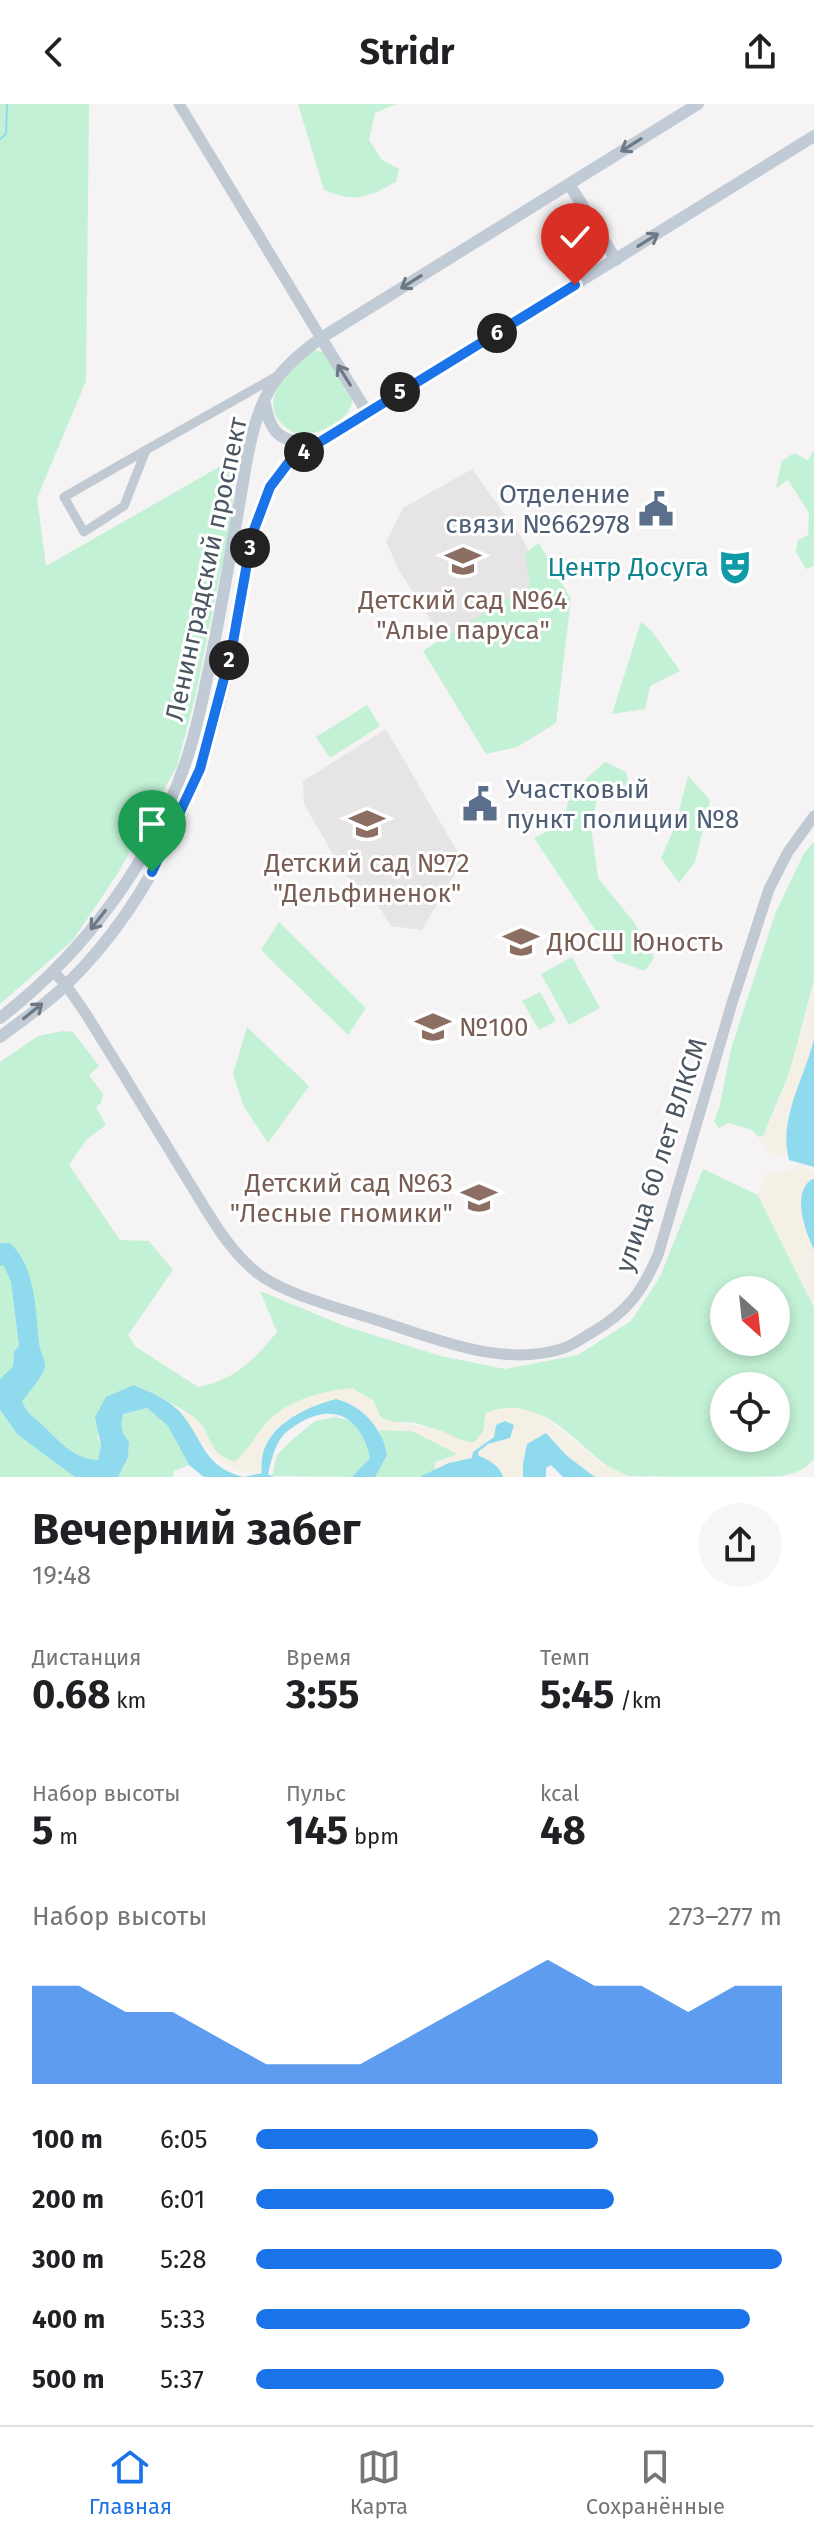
<!DOCTYPE html>
<html lang="ru">
<head>
<meta charset="utf-8">
<style>
	body { margin:0; font-family:"Fira Sans",sans-serif; background:#f6f6f6; color:#202124; height:100vh; display:flex; flex-direction:column; font-size:30px; white-space:nowrap }
	* { box-sizing:border-box; margin:0 }
	p { font-size:26px; color:#757577 }
	.icon { flex:none; width:44px; height:44px; fill:none; stroke:currentColor; stroke-width:2; stroke-linecap:round; stroke-linejoin:round }
	.map { position:relative; height:1373px; overflow:hidden }
	.drawer { display:flex; flex-direction:column; background:#fff; flex:1 }
	.drawer>* { flex:none }
	.needle { width:52px; rotate:153deg }
	.buttons { position:absolute; left:710px; top:1172px; display:grid; gap:16px }
	.buttons a { display:grid; place-items:center; width:80px; height:80px; border-radius:50%; background:#fff; box-shadow:0 4px 12px #0003; font-size:40px }
	.pin { position:absolute; display:grid; place-items:center; width:68px; height:68px; color:#fff; margin:-82px -34px; border-radius:50% 50% 50% 0; rotate:-45deg; box-shadow:0 0 8px #0007 }
	.pin .icon { rotate:45deg }
	.km { position:absolute; width:40px; height:40px; margin:-20px; border-radius:50%; background:#222; color:#fff; font-size:22px; line-height:40px; text-align:center }
	.round { display:grid; place-items:center; flex:none; width:84px; height:84px; border-radius:42px; background:#f6f6f6 }
	.overview { display:flex; align-items:center; justify-content:space-between; height:136px; padding:0 32px }
	h1 { font-size:44px; font-weight:700; line-height:60px }
	.metrics { display:grid; grid-template-columns:repeat(3,1fr); gap:12px; height:136px; padding:8px 32px }
	.metrics div { display:grid; align-content:center }
	.metrics b { font-size:40px; font-weight:700 }
	.metrics small { font-size:22px; font-weight:400 }
	.metrics p { font-size:22px }
	.chart { height:224px; padding:16px 32px }
	.chart p { display:flex; justify-content:space-between }
	.chart svg { width:100%; height:144px; margin-top:8px; fill:#1a73e8; opacity:.7 }
	ul { padding:0 32px; list-style:none; font-size:26px }
	li { display:grid; grid-template-columns:128px 96px 1fr; align-items:center; height:60px }
	li i { height:20px; border-radius:10px; background:#1a73e8 }
	header { display:flex; justify-content:space-between; align-items:center; height:104px; padding:0 32px; background:#fff; font-size:36px; font-weight:700 }
	.dock { display:flex; justify-content:space-around; align-items:center; height:112px; border-top:2px solid #e0e0e0; background:#fff; font-size:22px; color:#757577 }
	.dock a { display:grid; justify-items:center; gap:4px }
	.dock .on { color:#1a73e8 }
	.map>svg:first-child { display:block }
</style>
</head>
<body>
<header><svg class="icon" aria-label="back" viewBox="0 0 24 24"><path d="M15 5l-7 7 7 7"/></svg>Stridr<svg class="icon" aria-label="share" viewBox="0 0 24 24"><path d="M12 15V3M7 8l5-5 5 5M5 13v7h14v-7"/></svg></header>
<div class="map">
<svg width="814" height="1373" viewBox="0 0 814 1373">
	<rect width="100%" height="100%" fill="#f5f3f3"/>
	<path fill="#e6e4e5" d="M 472,365 L 524,437 L 557,512 L 449,544 L 400,468 L 386,438 L 403,404 Z
		M 386,625 L 457,747 L 461,759 L 422,826 L 391,822 L 367,784 L 354,779 L 344,769 L 304,700 L 303,677 Z"/>
	<path fill="#c3f1d5" fill-rule="evenodd" d="M 0,0 L 89,0 L 86,277 L 37,394 L 46,462 L 226,359 L 234,368 L 232,412 L 195,594 L 177,662 L 118,769 L 73,836 L 0,900 Z
		M 298,0 L 396,0 L 375,9 L 369,36 L 382,56 L 399,65 L 396,78 C 366,94 357,99 324,86 Z
		M 313,246 L 324,248 L 352,291 C 356,315 317,333 296,330 C 248,304 286,270 313,246 Z
		M 814,346 L 814,462 L 806,465 L 796,448 L 798,436 L 808,431 L 809,409 L 788,376 L 776,384 L 782,357 L 794,349 L 808,356 Z
		M 539,439 L 571,495 L 556,619 L 517,643 L 486,650 L 423,547 L 530,481 L 525,449 Z
		M 641,518 L 651,526 L 680,567 L 650,582 L 645,605 L 612,610 Z
		M 367,601 L 380,622 L 330,654 L 316,633 Z
		M 605,658 L 626,668 L 629,680 L 598,691 L 591,723 L 598,774 L 633,817 L 654,854 L 645,867 L 616,857 L 534,734 L 563,720 L 570,689 Z
		M 688,672 L 710,696 L 695,758 L 679,779 L 661,754 L 675,722 Z
		M 814,738 L 814,876 L 790,967 L 763,1032 L 759,1033 L 752,1026 L 728,1019 L 719,1024 L 714,1017 L 720,1001 L 731,945 L 775,810 L 804,749 Z
		M 279,818 L 366,904 L 348,931 L 261,846 Z
		M 572,853 L 600,904 L 569,921 L 541,870 Z
		M 540,888 L 556,917 L 539,926 L 522,897 Z
		M 247,923 L 309,982 L 268,1039 L 244,1003 L 233,970 Z
		M 63,927 L 73,928 L 99,962 L 89,971 L 103,990 L 101,999 L 96,1003 L 106,1021 L 87,1035 L 69,1061 L 120,1136 L 149,1137 L 173,1166 L 128,1231 L 136,1243 L 198,1283 C 235,1276 254,1256 277,1228 L 260,1187 L 347,1223 L 441,1252 L 505,1265 L 578,1251 L 631,1217 L 660,1173 L 703,1065 L 758,1091 L 814,1203 L 814,1355 C 805,1365 796,1369 782,1372 C 768,1373 639,1373 627,1372 C 589,1358 565,1312 524,1306 C 512,1305 498,1308 486,1309 L 483,1328 L 475,1338 C 455,1339 436,1324 415,1319 C 404,1317 394,1320 384,1315 C 372,1308 362,1294 352,1284 L 234,1358 C 203,1346 214,1332 197,1316 C 183,1303 151,1289 134,1281 L 97,1332 L 101,1342 L 99,1356 C 70,1354 59,1335 39,1318 C 31,1311 27,1308 22,1298 L 45,1262 L 39,1242 L 32,1190 L 10,1139 L 0,1139 L 0,958 L 38,932 ZM 724,1186 L 776,1186 L 776,1238 L 724,1238 ZM 724,1282 L 776,1282 L 776,1334 L 724,1334 Z
		M 0,1161 L 4,1161 L 11,1178 L 19,1242 L 14,1247 L 13,1262 L 0,1275 Z
		M 147,1304 L 168,1322 L 189,1361 L 174,1367 L 173,1373 L 118,1373 L 128,1353 L 129,1338 C 122,1329 120,1322 123,1310 Z
		M 0,1306 L 18,1331 L 75,1373 L 0,1373 Z
		M 335,1313 L 352,1317 L 366,1335 L 370,1354 L 352,1373 L 272,1372 L 277,1351 L 292,1336 L 315,1317 Z
		M 379,1326 L 412,1327 L 458,1350 L 435,1358 L 435,1366 L 419,1373 L 375,1373 L 387,1351 Z"/>
	<path fill="#f5f0e5" d="M 814,876 L 814,935 L 796,992 L 787,1010 L 786,1053 L 769,1048 L 759,1033 L 763,1032 C 789,983 800,929 814,876 Z
		M 797,1063 L 814,1068 L 802,1088 L 804,1123 L 814,1146 L 814,1203 L 758,1091 L 767,1068 L 777,1072 Z
		M 352,1284 L 373,1296 L 381,1314 C 403,1323 428,1319 451,1331 C 461,1336 463,1338 475,1338 L 483,1328 L 486,1309 C 538,1288 564,1335 601,1359 C 610,1364 621,1368 630,1373 L 595,1373 L 567,1352 L 555,1337 L 523,1360 L 523,1373 L 503,1373 C 501,1363 488,1355 479,1352 L 478,1347 L 496,1337 L 496,1321 L 494,1333 L 478,1344 L 472,1354 L 435,1366 L 435,1359 L 457,1350 L 412,1327 L 379,1326 L 365,1311 L 336,1295 L 276,1325 L 262,1369 C 218,1373 197,1328 175,1303 C 182,1307 194,1312 199,1318 C 213,1336 208,1347 234,1358 C 248,1347 255,1332 266,1319 C 287,1296 322,1287 352,1284 Z"/>
	<path fill="#90daee" d="M 814,935 L 814,1063 L 789,1056 C 778,1015 804,976 814,935 Z
		M 812,1075 L 814,1075 L 814,1146 C 805,1127 791,1089 812,1075 Z
		M 0,1139 L 10,1139 C 36,1164 35,1204 39,1238 C 39,1246 45,1254 45,1262 C 45,1270 28,1289 22,1298 C 27,1308 31,1311 39,1318 C 59,1335 70,1354 98,1356 L 101,1342 L 95,1313 L 106,1293 L 134,1281 C 149,1288 166,1294 178,1306 C 204,1333 200,1361 243,1373 L 204,1373 L 189,1361 L 168,1322 L 147,1304 L 123,1310 C 120,1322 122,1329 129,1338 L 128,1353 L 118,1373 L 75,1373 L 18,1331 L 0,1306 L 0,1275 L 13,1262 L 14,1247 L 19,1242 L 11,1178 L 4,1162 L 0,1161 Z
		M 336,1295 C 363,1302 383,1325 387,1351 L 375,1373 L 352,1373 L 370,1354 C 362,1316 337,1298 301,1318 C 293,1323 287,1326 281,1334 C 274,1344 271,1358 268,1370 L 274,1373 L 244,1373 L 262,1369 C 256,1326 302,1304 336,1295 Z
		M 505,1317 L 514,1321 L 510,1334 L 488,1340 L 478,1348 L 479,1352 C 488,1355 501,1363 503,1373 L 419,1373 L 449,1359 L 472,1354 L 473,1348 L 494,1333 L 496,1321 Z
		M 546,1329 L 567,1352 L 595,1373 L 563,1373 L 551,1361 L 546,1364 L 546,1373 L 523,1373 L 523,1360 L 527,1340 Z"/>
	<g fill="none" stroke-linecap="round" stroke-linejoin="round">
		<path stroke="#90daee" stroke-width="2" d="M 0,35 L 6,30 L 7,0"/>
		<path stroke="#c1cad2" stroke-width="9" d="M 146,346 L 124,402 L 84,428 L 64,393 Z
			M 146,346 L 279,271"/>
		<path stroke="#c1cad2" stroke-width="11" d="M 179,0 L 321,234
			M 54,868 L 66,881 L 86,910 C 119,963 152,1017 184,1070 C 205,1103 225,1143 256,1168 C 283,1190 339,1204 373,1215 C 432,1233 500,1264 561,1245 C 573,1242 583,1233 593,1228 C 628,1207 642,1188 658,1151 L 732,899 L 769,785 L 788,748 L 814,712"/>
		<path stroke="#c1cbd6" stroke-width="12" d="M 569,80 L 616,156
			M 321,234 L 367,308
			M 265,300 C 271,334 283,336 315,341
			M 0,914 C 84,849 152,758 186,657 C 196,629 202,598 208,569 C 220,513 229,457 239,402 C 246,363 250,319 270,285 C 282,264 302,248 321,234 L 698,0
			M 0,933 C 22,916 47,900 67,880 C 158,791 209,665 233,542 C 243,490 244,429 270,383 C 275,374 283,366 289,358 L 814,32"/>
	</g>
	<defs><path id="oneway-shaft" d="M-6 0H5M1.5-3L5.5 0L1.5 3" fill="none" stroke-width="1.6" stroke-linecap="round" stroke-linejoin="round" transform="scale(2)"/></defs>
	<g stroke="#6e7984">
		<use href="#oneway-shaft" transform="translate(631 41) rotate(148)"/>
		<use href="#oneway-shaft" transform="translate(648 136) rotate(-32)"/>
		<use href="#oneway-shaft" transform="translate(411 178) rotate(148)"/>
		<use href="#oneway-shaft" transform="translate(344 271) rotate(-122)"/>
		<use href="#oneway-shaft" transform="translate(98 816) rotate(128)"/>
		<use href="#oneway-shaft" transform="translate(33 907) rotate(-39)"/>
	</g>
	<g fill="none" stroke-linecap="round" stroke-linejoin="round">
		<g stroke="#fff" stroke-width="16">
			<path id="route" d="M 152,768 L 200,665 L 232,544 L 252,431 L 270,383 L 289,358 L 315,341 L 575,181"/>
		</g>
		<use href="#route" stroke="#1a73e8" stroke-width="10"/>
	</g>
	<defs>
		<g id="civic-bare" transform="scale(2.76)"><path d="M-.6-6.5H3V-4.5H.6V-3L4-1V1h2V6H-6V1h2V-1L-.6-3ZM-1.2 2.5V6h2.4V2.5Z" fill="#5c6f8a" stroke="#fff" stroke-width="2.5" paint-order="stroke"/></g>
		<g id="school-bare" transform="scale(2.76)"><path d="M0-5L7-2L0 1L-7-2ZM-4 1L0 2.5L4 1V4Q0 6-4 4Z" fill="#8d6e63" stroke="#fff" stroke-width="2.5" paint-order="stroke"/></g>
		<g id="theatre-bare" transform="scale(2.76)"><path d="M-5-5.5Q0-4 5-5.5V0Q5 5 0 6Q-5 5-5 0ZM-3.3-2.5H-1v1.5H-3.3ZM1-2.5H3.3v1.5H1ZM-2.8 1Q0 5.5 2.8 1Z" fill="#0f9aa8" stroke="#fff" stroke-width="2.5" paint-order="stroke"/></g>
	</defs>
	<g fill-rule="evenodd">
		<use href="#civic-bare" x="656" y="405"/>
		<use href="#school-bare" x="463" y="457"/>
		<use href="#theatre-bare" x="735" y="463"/>
		<use href="#civic-bare" x="480" y="700"/>
		<use href="#school-bare" x="367" y="720"/>
		<use href="#school-bare" x="521" y="838"/>
		<use href="#school-bare" x="433" y="923"/>
		<use href="#school-bare" x="479" y="1094"/>
	</g>
	<g text-anchor="middle" stroke-width="6" stroke-linejoin="round" paint-order="stroke">
		<g font-size="26" fill="#4e5e75" stroke="#fff" text-anchor="end">
			<text x="630" y="399">Отделение<tspan x="630" dy="30">связи №662978</tspan></text>
			<text x="506" y="694" text-anchor="start">Участковый<tspan x="506" dy="30">пункт полиции №8</tspan></text>
		</g>
		<g font-size="26" fill="#0d838f" stroke="#fff" text-anchor="end">
			<text x="709" y="472">Центр Досуга</text>
		</g>
		<g font-size="26" fill="#4a5661" stroke="#fff">
			<text transform="translate(206 465) rotate(-78)" y="9">Ленинградский проспект</text>
			<text transform="translate(661 1051) rotate(-72)" y="9">улица 60 лет ВЛКСМ</text>
		</g>
		<g font-size="26" fill="#785e54" stroke="#fff">
			<text x="463" y="505">Детский сад №64<tspan x="463" dy="30">"Алые паруса"</tspan></text>
			<text x="367" y="768">Детский сад №72<tspan x="367" dy="30">"Дельфиненок"</tspan></text>
			<text x="547" y="847" text-anchor="start">ДЮСШ Юность</text>
			<text x="459" y="932" text-anchor="start">№100</text>
			<text x="453" y="1088" text-anchor="end">Детский сад №63<tspan x="453" dy="30">"Лесные гномики"</tspan></text>
		</g>
	</g>
</svg>
<div class="buttons">
<a><svg class="needle" viewBox="-14 -14 28 28"><path d="M0-13l5 13h-10z" fill="#e53935"/><path d="M0 13l5-13h-10z" fill="#757577"/></svg></a>
<a><svg class="icon" aria-label="locate" viewBox="0 0 24 24"><circle cx="12" cy="12" r="6"/><path d="M12 2v4M12 18v4M2 12h4M18 12h4"/></svg></a>
</div>
<div class="pin" style="left:152px;top:768px;background:#1e9e55"><svg class="icon" aria-label="arrive" viewBox="0 0 24 24"><path d="M6 21V4h12l-3 4 3 4H6"/></svg></div>
<div class="pin" style="left:575px;top:181px;background:#d93025"><svg class="icon" aria-label="check" viewBox="0 0 24 24"><path d="M5 12l5 5 9-10"/></svg></div>
<b class="km" style="left:229px;top:556px">2</b>
<b class="km" style="left:250px;top:444px">3</b>
<b class="km" style="left:304px;top:348px">4</b>
<b class="km" style="left:400px;top:288px">5</b>
<b class="km" style="left:497px;top:229px">6</b>
</div>
<section class="drawer">
<div class="overview"><div><h1>Вечерний забег</h1><p>19:48</p></div><a class="round"><svg class="icon" aria-label="share" viewBox="0 0 24 24"><path d="M12 15V3M7 8l5-5 5 5M5 13v7h14v-7"/></svg></a></div>
<div class="metrics">
<div><p>Дистанция</p><b>0.68<small> km</small></b></div>
<div><p>Время</p><b>3:55</b></div>
<div><p>Темп</p><b>5:45<small> /km</small></b></div>
</div>
<div class="metrics">
<div><p>Набор высоты</p><b>5<small> m</small></b></div>
<div><p>Пульс</p><b>145<small> bpm</small></b></div>
<div><p>kcal</p><b>48</b></div>
</div>
<div class="chart"><p><span>Набор высоты</span>273–277 m</p>
<svg viewBox="0 0 160 44" preserveAspectRatio="none"><path d="M0 44V14L10 14L20 22L30 22L40 30L50 38L60 38L70 38L80 30L90 22L100 14L110 6L120 14L130 14L140 22L150 14L160 14V44z"/></svg>
</div>
<ul>
<li><b>100 m</b>6:05<i style="width:65%"></i></li>
<li><b>200 m</b>6:01<i style="width:68%"></i></li>
<li><b>300 m</b>5:28<i style="width:100%"></i></li>
<li><b>400 m</b>5:33<i style="width:94%"></i></li>
<li><b>500 m</b>5:37<i style="width:89%"></i></li>
</ul>
</section>
<nav class="dock">
<a class="on"><svg class="icon" aria-label="home" viewBox="0 0 24 24"><path d="M3 11l9-7 9 7M6 9v11h12V9"/></svg>Главная</a>
<a><svg class="icon" aria-label="map" viewBox="0 0 24 24"><path d="M3 6l6-2 6 2 6-2v14l-6 2-6-2-6 2zM9 4v14M15 6v14"/></svg>Карта</a>
<a><svg class="icon" aria-label="saved" viewBox="0 0 24 24"><path d="M7 4h10v16l-5-4-5 4z"/></svg>Сохранённые</a>
</nav>
</body>
</html>
